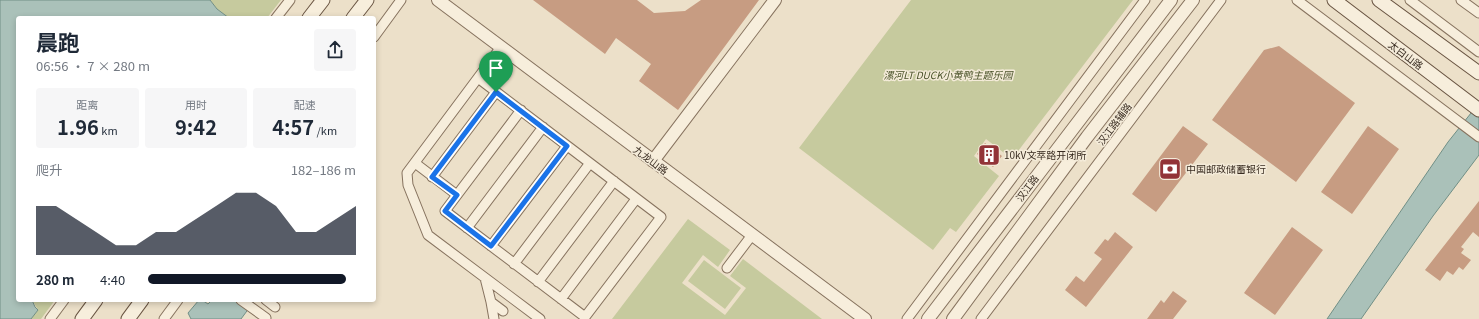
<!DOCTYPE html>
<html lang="zh">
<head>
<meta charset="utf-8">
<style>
	body { margin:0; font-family:Georgia,"Noto Sans SC",serif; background:#f6f6f7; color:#1f2937; height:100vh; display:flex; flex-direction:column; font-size:15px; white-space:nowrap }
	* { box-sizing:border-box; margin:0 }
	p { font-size:13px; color:#747a83 }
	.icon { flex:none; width:22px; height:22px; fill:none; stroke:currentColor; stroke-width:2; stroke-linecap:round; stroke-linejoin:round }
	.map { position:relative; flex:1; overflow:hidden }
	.details { position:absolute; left:16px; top:16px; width:360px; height:286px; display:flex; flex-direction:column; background:#fff; border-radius:4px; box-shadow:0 2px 6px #0003 }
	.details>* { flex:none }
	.pin { position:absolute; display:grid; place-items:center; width:34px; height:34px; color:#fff; margin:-41px -17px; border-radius:50% 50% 50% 0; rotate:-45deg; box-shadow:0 0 4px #0007 }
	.pin .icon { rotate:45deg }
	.round { display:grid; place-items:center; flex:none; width:42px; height:42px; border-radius:4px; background:#f6f6f7 }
	.head { display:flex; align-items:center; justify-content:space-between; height:68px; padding:0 20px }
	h1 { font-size:22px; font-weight:700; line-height:30px }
	.figures { display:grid; grid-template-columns:repeat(3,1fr); gap:6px; height:68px; padding:4px 20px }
	.figures div { display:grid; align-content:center; border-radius:4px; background:#f6f6f7; text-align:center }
	.figures b { font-size:20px; font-weight:700 }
	.figures small { font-size:11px; font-weight:400 }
	.figures p { font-size:11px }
	.chart { height:112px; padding:8px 20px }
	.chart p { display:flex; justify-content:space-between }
	.chart svg { width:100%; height:72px; margin-top:4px; fill:#111827; opacity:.7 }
	ul { padding:0 20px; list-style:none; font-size:13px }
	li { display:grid; grid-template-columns:64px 48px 1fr; align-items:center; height:30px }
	li i { height:10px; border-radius:5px; background:#111827 }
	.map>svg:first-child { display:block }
</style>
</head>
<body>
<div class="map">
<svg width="1479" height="319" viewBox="0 0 1479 319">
	<rect width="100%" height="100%" fill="#ece0c9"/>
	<path fill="#c6ca9e" d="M 210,0 L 281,0 L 267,18 L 229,18 L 217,9 Z
		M 911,0 L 1133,0 L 1012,159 L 986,139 L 974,156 L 999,176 L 956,232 L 950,228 L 933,250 L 799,148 Z
		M 688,219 L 730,250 L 718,267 L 703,255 L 682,283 L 725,315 L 746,288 L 730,276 L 743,259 L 822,319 L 612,319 Z
		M 704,260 L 741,288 L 725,309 L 688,281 Z
		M 32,300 L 55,300 L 41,319 L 31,319 L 38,310 Z"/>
	<path fill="#aac1b9" stroke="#718f86" d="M 0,0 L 210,0 L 217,9 L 229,18 L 18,18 L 18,300 L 32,300 L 35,307 L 38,310 L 31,319 L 0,319 Z
		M 1479,103 L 1479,155 L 1433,216 L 1361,319 L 1327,319 L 1448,142 Z
		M 199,300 L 202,300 L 208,304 L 212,300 L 255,300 L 241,319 L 191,319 L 188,313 Z"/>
	<path fill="#c79c82" d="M 533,0 L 637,0 L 654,13 L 685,11 L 701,0 L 759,0 L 678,110 L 639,81 L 651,64 L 616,38 L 605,54 Z
		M 1279,46 L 1355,103 L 1296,182 L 1212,120 L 1264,50 Z
		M 1183,126 L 1208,144 L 1156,212 L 1132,194 Z
		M 1368,126 L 1399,149 L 1352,214 L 1321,192 Z
		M 985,143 L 1002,156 L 993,167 L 977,154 Z
		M 1479,201 L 1479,237 L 1473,232 L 1461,247 L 1464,249 L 1461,253 L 1471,260 L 1463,270 L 1459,267 L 1453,275 L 1447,271 L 1440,281 L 1425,270 Z
		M 1292,227 L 1323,250 L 1275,315 L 1244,293 Z
		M 1115,232 L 1133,247 L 1086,307 L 1065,290 L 1076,276 L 1084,282 L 1102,259 L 1094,253 L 1105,239 L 1108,241 Z
		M 1173,291 L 1187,301 L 1173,319 L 1147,319 L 1161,300 L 1164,303 Z"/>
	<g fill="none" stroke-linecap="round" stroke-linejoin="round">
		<g stroke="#87735f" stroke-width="11">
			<path id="minor" d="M 1297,0 L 1479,137
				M 1410,0 L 1479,52
				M 1461,0 L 1479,13
				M 276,18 L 290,0
				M 374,37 L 401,0
				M 501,47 L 407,173 L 408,185 L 428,235 L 540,319
				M 478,78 C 539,124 600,171 661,217 L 585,317 L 445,211 L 521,110
				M 415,163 L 457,195
				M 432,177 L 496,92
				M 467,228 L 543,127
				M 491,246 L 567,146
				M 514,264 L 590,163
				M 727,268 L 752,235
				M 485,278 L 491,302 L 503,311
				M 538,282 L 614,181
				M 561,299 L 636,199
				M 241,300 L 266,318
				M 266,300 L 275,307
				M 491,302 L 494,319
				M 50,319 L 64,300
				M 164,319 L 178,300
				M 907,319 L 1145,0
				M 981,319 L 1221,0"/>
		</g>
		<g stroke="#87735f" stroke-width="14">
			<path id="tertiary" d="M 438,0 L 865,319
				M 653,161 L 775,0
				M 928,319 L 1171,0
				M 953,319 L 1087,137 L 1193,0"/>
		</g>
		<g stroke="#695442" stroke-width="15">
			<path id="secondary" d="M 1334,0 L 1479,110
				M 1379,0 L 1479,73
				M 309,18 L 323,0
				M 353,18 L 367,0
				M 82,319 L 96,300
				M 128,319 L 142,300"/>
		</g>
		<use href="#minor" stroke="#f7eedc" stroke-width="9"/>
		<use href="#tertiary" stroke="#f7eedc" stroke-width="12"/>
		<use href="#secondary" stroke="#f7eedc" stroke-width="13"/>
	</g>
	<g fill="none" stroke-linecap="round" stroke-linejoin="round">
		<g stroke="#fff" stroke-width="8">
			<path id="route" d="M 496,92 L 567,146 L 491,246 L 445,211 L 457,195 L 432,177 Z"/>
		</g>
		<use href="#route" stroke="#1a73e8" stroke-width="5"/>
	</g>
	<defs>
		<g id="building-square" transform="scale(1.15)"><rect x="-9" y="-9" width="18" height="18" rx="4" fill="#923337" stroke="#f4ebd9"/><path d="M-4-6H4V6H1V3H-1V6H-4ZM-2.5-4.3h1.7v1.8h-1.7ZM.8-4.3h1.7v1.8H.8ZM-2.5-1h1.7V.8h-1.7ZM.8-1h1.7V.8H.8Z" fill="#fff"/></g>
		<g id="bank-square" transform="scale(1.15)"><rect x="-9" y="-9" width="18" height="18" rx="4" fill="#923337" stroke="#f4ebd9"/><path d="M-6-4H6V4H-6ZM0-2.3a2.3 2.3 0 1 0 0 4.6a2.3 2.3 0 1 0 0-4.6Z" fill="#fff"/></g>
	</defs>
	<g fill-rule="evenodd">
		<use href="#building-square" x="989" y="155"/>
		<use href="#bank-square" x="1170" y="169"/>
	</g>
	<g text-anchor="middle" stroke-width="3" stroke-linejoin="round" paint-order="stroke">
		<g font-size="10" fill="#392c21" stroke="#f4ebd9">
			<text transform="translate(1406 55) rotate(37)" y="4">太白山路</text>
			<text transform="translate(1114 124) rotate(-53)" y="4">汉江路辅路</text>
			<text transform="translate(651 160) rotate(37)" y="4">九龙山路</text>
			<text transform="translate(1027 188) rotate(-53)" y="4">汉江路</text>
		</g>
		<g font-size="10" font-style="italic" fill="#4b542a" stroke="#f4ebd9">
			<text x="948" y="79">漯河LT DUCK小黄鸭主题乐园</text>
		</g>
		<g font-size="10" fill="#392c21" stroke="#f4ebd9" text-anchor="start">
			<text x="1004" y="159">10kV文萃路开闭所</text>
			<text x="1186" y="173">中国邮政储蓄银行</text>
		</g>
	</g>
</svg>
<div class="pin" style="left:496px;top:92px;background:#1e9e55"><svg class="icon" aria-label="arrive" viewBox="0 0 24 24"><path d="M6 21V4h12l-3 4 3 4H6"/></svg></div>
<section class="details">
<div class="head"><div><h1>晨跑</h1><p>06:56 · 7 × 280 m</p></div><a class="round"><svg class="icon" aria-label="share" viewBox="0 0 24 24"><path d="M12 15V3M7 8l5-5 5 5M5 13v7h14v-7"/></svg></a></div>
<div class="figures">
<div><p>距离</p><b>1.96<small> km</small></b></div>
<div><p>用时</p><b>9:42</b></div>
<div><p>配速</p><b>4:57<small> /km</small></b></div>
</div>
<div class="chart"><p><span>爬升</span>182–186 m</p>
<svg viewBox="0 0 160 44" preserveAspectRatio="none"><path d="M0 44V14L10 14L20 22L30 30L40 38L50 38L60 30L70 30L80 22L90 14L100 6L110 6L120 14L130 30L140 30L150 22L160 14V44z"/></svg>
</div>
<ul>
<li><b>280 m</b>4:40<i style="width:95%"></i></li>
</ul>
</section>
</div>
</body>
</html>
